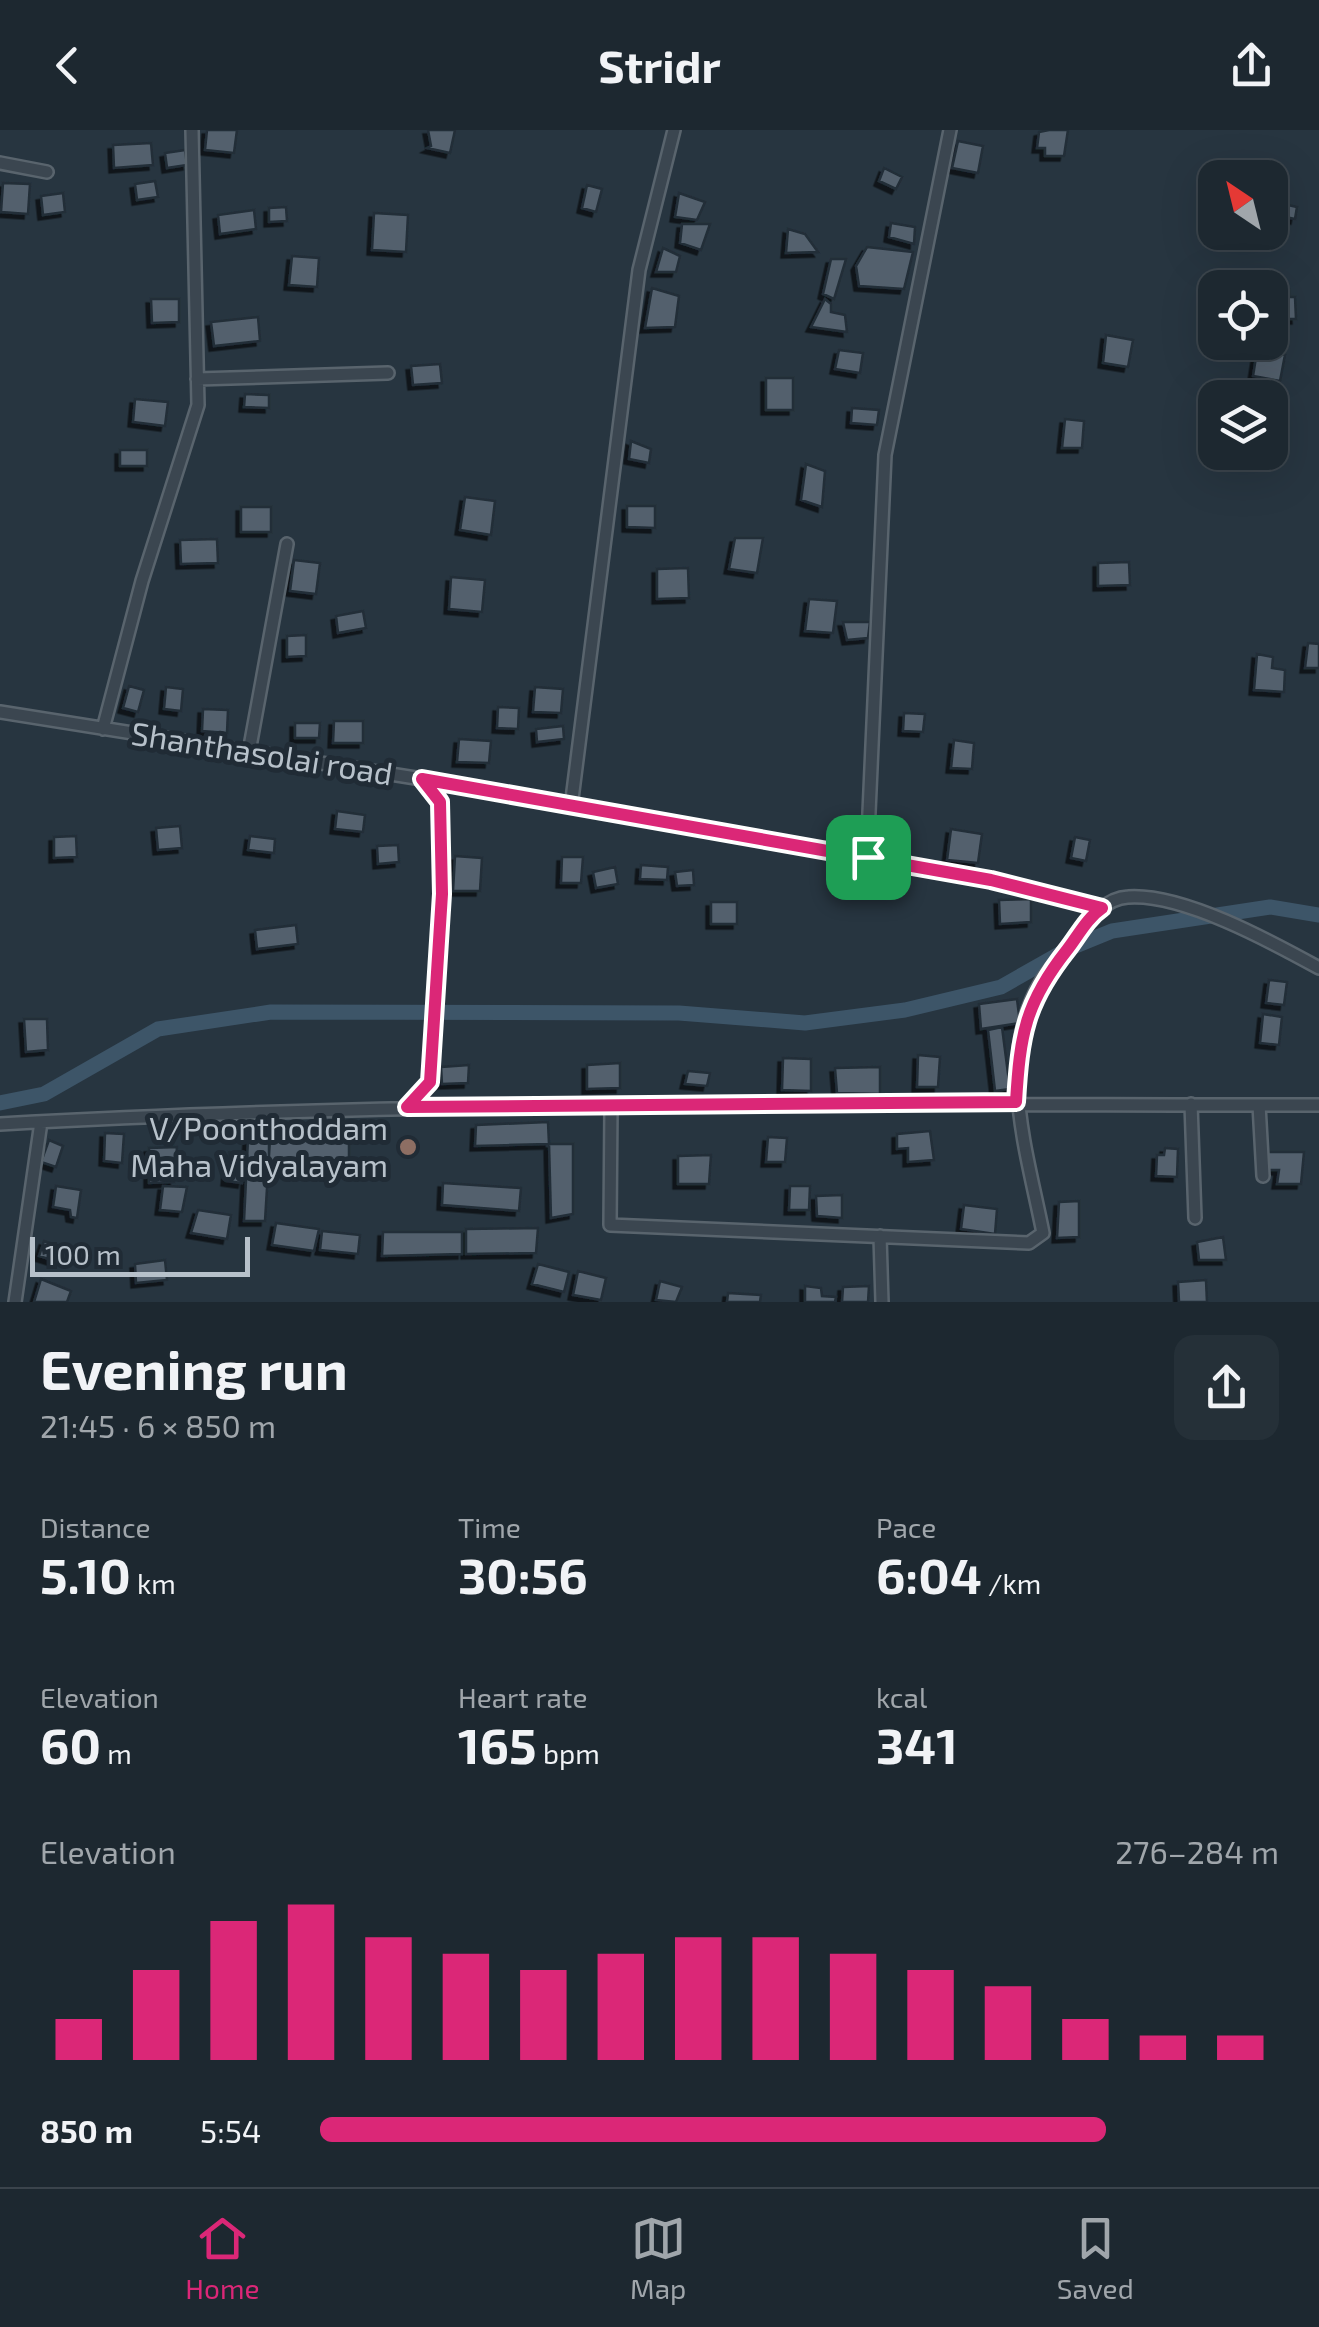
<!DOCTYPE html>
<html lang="en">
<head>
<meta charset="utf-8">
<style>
	body { margin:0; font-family:"Exo 2",sans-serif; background:#253038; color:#f1f3f6; height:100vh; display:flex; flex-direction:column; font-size:38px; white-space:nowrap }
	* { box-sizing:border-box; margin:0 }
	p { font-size:32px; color:#a0a6ab }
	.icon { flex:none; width:55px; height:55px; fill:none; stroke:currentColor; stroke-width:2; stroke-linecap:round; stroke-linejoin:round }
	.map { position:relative; height:1172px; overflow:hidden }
	.drawer { display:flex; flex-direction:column; background:#1d2830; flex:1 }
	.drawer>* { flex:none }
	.needle { width:65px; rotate:325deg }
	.controls { position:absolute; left:1198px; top:30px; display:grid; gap:20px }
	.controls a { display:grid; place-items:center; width:90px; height:90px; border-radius:20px; background:#1d2830; box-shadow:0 10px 40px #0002,0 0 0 2px #3b444c; font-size:50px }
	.scale { position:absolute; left:30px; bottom:25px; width:220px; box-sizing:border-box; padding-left:10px; border:5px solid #b7c1ca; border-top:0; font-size:28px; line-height:35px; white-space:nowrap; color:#b7c1ca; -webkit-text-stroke:8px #202b35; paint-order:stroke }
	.pin { position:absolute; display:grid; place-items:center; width:85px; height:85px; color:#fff; margin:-42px; border-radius:20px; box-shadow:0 5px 15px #0006 }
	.round { display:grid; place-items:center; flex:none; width:105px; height:105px; border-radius:20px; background:#253038 }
	.summary { display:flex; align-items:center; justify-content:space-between; height:170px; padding:0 40px }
	h1 { font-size:55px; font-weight:700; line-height:75px }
	.figures { display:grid; grid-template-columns:repeat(3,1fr); gap:15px; height:170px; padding:10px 40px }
	.figures div { display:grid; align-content:center }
	.figures b { font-size:50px; font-weight:700 }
	.figures small { font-size:28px; font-weight:400 }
	.figures p { font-size:28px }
	.chart { height:280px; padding:20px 40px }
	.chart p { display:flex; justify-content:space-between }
	.chart svg { width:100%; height:180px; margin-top:10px; stroke:#db2777; stroke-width:6 }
	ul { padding:0 40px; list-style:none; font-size:32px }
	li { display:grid; grid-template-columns:160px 120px 1fr; align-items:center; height:75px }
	li i { height:25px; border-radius:12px; background:#db2777 }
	header { display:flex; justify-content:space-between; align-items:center; height:130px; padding:0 40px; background:#1d2830; font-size:45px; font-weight:700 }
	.dock { display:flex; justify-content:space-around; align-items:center; height:140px; border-top:2px solid #3b444c; background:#1d2830; font-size:28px; color:#a0a6ab }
	.dock a { display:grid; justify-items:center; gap:5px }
	.dock .active { color:#db2777 }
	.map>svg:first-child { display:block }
</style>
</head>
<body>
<header><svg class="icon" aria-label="back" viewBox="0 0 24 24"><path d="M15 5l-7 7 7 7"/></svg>Stridr<svg class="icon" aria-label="share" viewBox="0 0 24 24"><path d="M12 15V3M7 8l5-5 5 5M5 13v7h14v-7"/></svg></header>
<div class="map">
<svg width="1319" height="1172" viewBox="0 0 1319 1172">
	<defs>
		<filter id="shadow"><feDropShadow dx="-4.5" dy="4.5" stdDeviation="0" flood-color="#0009"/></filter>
	</defs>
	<rect width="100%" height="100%" fill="#273540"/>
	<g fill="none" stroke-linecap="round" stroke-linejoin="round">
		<path stroke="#3d5568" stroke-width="15" d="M 0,973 L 44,964 L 158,899 L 271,882 L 679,883 L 805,893 L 905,880 L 1001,857 L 1068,819 L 1112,801 L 1270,777 L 1319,785"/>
	</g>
	<path fill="#52606d" stroke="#222d37" stroke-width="2.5" filter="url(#shadow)" d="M 207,0 L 237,0 L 234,23 L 205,20 Z
		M 428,0 L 455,0 L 450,23 L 427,18 L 431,16 Z
		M 1049,0 L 1068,0 L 1064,26 L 1045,26 L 1045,18 L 1037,18 L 1039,2 Z
		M 958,11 L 983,16 L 978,43 L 952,38 Z
		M 151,13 L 153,35 L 114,38 L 113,15 Z
		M 185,20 L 187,35 L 167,38 L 165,23 Z
		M 884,38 L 902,47 L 896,59 L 879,51 Z
		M 155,51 L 158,67 L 137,70 L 135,54 Z
		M 3,53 L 30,54 L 28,84 L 1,82 Z
		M 587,55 L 602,59 L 596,82 L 582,78 Z
		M 63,63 L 65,82 L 43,85 L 41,66 Z
		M 679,63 L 705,72 L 697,90 L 675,87 Z
		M 1270,71 L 1297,77 L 1295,89 L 1270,84 Z
		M 286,77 L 287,91 L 269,92 L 269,78 Z
		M 254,80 L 256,99 L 220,104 L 218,85 Z
		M 374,83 L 408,85 L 406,122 L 372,120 Z
		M 891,93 L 915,97 L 914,114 L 889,107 Z
		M 682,94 L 710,94 L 701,120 L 680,113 Z
		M 788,99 L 805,104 L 818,122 L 786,123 Z
		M 867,117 L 913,122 L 904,159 L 859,156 L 856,136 Z
		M 663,118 L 680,126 L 676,142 L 656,142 Z
		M 292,126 L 319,128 L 317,157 L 289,155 Z
		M 831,129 L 846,129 L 834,169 L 823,164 Z
		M 652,158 L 679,166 L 675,197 L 645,198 Z
		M 1270,160 L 1289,160 L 1289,167 L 1295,167 L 1296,189 L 1282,189 L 1282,182 L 1270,183 Z
		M 151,169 L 179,169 L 179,192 L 152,193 Z
		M 825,169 L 831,174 L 831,182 L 845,185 L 847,202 L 811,197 Z
		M 258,187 L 260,211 L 214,216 L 211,192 Z
		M 1106,205 L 1133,210 L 1128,237 L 1103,233 Z
		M 839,220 L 863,223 L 860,243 L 835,239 Z
		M 1257,221 L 1285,225 L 1280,251 L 1253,246 Z
		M 440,234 L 442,253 L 413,255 L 411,236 Z
		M 766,248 L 793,248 L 793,280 L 766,280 Z
		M 245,264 L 269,265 L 269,278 L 244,277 Z
		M 135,269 L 168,272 L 165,296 L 133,292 Z
		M 852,278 L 879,280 L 877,295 L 851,293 Z
		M 1065,289 L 1084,291 L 1082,318 L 1062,318 Z
		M 631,311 L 651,319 L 649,333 L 629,329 Z
		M 120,320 L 147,320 L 147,336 L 120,336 Z
		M 806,334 L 825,341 L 822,377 L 801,370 Z
		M 465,367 L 495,371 L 491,405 L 460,400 Z
		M 627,376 L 655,376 L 655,398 L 627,397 Z
		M 241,377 L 271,377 L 271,402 L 241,402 Z
		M 735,408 L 763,408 L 757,443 L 729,439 Z
		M 217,409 L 218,433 L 181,434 L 180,410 Z
		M 294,430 L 320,433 L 316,464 L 290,461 Z
		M 1129,432 L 1130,455 L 1098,456 L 1098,433 Z
		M 688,438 L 689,468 L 657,469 L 657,439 Z
		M 451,447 L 485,450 L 482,482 L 449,479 Z
		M 809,469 L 837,471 L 833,503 L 805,501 Z
		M 363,481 L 366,498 L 338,503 L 336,486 Z
		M 843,492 L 870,492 L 868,508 L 847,510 Z
		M 306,505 L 306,526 L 287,527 L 287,506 Z
		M 1308,513 L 1319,514 L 1319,538 L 1305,538 Z
		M 1257,524 L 1273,527 L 1272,538 L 1285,540 L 1284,562 L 1254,560 Z
		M 129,556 L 144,560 L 138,582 L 123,578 Z
		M 166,557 L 183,559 L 181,581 L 164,579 Z
		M 535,557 L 563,559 L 561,583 L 533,582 Z
		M 498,577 L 519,578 L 518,599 L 497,598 Z
		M 203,579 L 228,580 L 227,603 L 202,601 Z
		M 904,583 L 925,584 L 923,602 L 903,601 Z
		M 334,591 L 363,591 L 363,613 L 333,613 Z
		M 295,593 L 320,593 L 319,608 L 295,608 Z
		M 563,596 L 564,609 L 537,612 L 536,599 Z
		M 459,609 L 491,611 L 489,633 L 457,632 Z
		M 954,610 L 974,613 L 972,639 L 951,638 Z
		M 337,681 L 365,685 L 363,702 L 335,699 Z
		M 180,696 L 182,718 L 158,720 L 156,698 Z
		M 951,699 L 982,704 L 978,733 L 947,730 Z
		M 76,706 L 77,727 L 54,728 L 54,707 Z
		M 250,706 L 275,709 L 274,723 L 248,720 Z
		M 1075,707 L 1090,710 L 1086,731 L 1071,728 Z
		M 398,715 L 399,732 L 378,734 L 377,716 Z
		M 455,726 L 482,728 L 480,761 L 453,761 Z
		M 562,727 L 583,727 L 581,753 L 561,753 Z
		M 641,735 L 668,737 L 667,750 L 640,749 Z
		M 615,737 L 618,754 L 596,758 L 593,742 Z
		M 693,740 L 694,755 L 677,756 L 675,742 Z
		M 1031,769 L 1031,792 L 1000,794 L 999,770 Z
		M 711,772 L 737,772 L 737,794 L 711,794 Z
		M 296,795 L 298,814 L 257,819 L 255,800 Z
		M 1269,850 L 1287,852 L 1284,875 L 1266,873 Z
		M 1017,869 L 1020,893 L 981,899 L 979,874 Z
		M 1263,884 L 1282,887 L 1279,915 L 1260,913 Z
		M 24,889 L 47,889 L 48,920 L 26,922 Z
		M 1002,897 L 1010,959 L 995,961 L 988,900 Z
		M 918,925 L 940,927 L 938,957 L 917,957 Z
		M 783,928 L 811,929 L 811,961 L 782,960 Z
		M 620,933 L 620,958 L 587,959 L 587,935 Z
		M 469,935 L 468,953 L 442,954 L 441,937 Z
		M 880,937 L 880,964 L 837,963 L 835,938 Z
		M 688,941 L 710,943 L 707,956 L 685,954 Z
		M 548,992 L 549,1014 L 475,1016 L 476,995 Z
		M 930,1001 L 934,1030 L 908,1032 L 908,1018 L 897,1019 L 897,1004 Z
		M 105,1003 L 124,1004 L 122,1033 L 104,1031 Z
		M 349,1007 L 349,1030 L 269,1032 L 269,1010 Z
		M 768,1007 L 787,1008 L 785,1032 L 766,1032 Z
		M 248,1009 L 270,1009 L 265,1091 L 244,1091 Z
		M 49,1010 L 63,1016 L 56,1037 L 41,1032 Z
		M 549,1014 L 573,1014 L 573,1084 L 551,1088 Z
		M 177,1017 L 174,1052 L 149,1053 L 149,1018 Z
		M 1165,1018 L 1178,1019 L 1177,1047 L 1156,1046 L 1157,1025 L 1164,1025 Z
		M 229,1022 L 247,1024 L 242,1053 L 226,1051 Z
		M 1267,1022 L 1304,1022 L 1301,1054 L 1277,1054 L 1279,1040 L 1266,1040 Z
		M 711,1025 L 709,1054 L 678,1054 L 678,1026 Z
		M 443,1053 L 521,1058 L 519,1081 L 442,1075 Z
		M 56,1056 L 81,1060 L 77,1088 L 71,1087 L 70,1080 L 53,1077 Z
		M 163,1056 L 187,1057 L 182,1082 L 160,1080 Z
		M 790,1056 L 810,1056 L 809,1080 L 789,1080 Z
		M 842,1065 L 842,1088 L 817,1086 L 816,1066 Z
		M 1079,1071 L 1079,1107 L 1057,1108 L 1059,1072 Z
		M 964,1075 L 997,1079 L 995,1104 L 961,1099 Z
		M 198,1080 L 231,1085 L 227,1109 L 191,1103 Z
		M 276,1093 L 319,1099 L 314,1121 L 272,1115 Z
		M 538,1098 L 536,1123 L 466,1124 L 466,1099 Z
		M 322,1101 L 360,1105 L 358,1124 L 320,1120 Z
		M 383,1102 L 462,1102 L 462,1124 L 382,1126 Z
		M 1223,1107 L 1226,1130 L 1199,1130 L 1197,1112 Z
		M 44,1111 L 63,1117 L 58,1132 L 39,1126 Z
		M 165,1130 L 167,1150 L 136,1153 L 135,1134 Z
		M 538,1134 L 569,1142 L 564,1162 L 532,1154 Z
		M 578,1141 L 606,1148 L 601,1170 L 573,1165 Z
		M 41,1149 L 71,1161 L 67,1172 L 34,1172 Z
		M 1206,1150 L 1207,1172 L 1179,1172 L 1178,1152 Z
		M 660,1151 L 682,1157 L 676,1172 L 656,1170 Z
		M 805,1156 L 821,1158 L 822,1166 L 836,1167 L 835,1172 L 805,1172 Z
		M 869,1156 L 868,1172 L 842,1172 L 843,1157 Z
		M 728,1163 L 761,1165 L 760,1172 L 727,1172 Z"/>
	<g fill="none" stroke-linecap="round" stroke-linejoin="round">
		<g stroke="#59646d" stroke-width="16">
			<path id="minor" d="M 0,33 L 47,42
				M 197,249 L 388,243
				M 0,582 L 422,649 L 440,672 L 443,764 L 430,952 L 407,977
				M 103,599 L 142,451 L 198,275 L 192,0
				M 249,622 L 287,414
				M 422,649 L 991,750 L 1102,778
				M 571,677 L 639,140 L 674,0
				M 867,727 L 885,325 L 950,0
				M 1191,974 L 1195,1088
				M 1259,975 L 1263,1046
				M 611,977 L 610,1095 L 1029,1113 L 1043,1103 C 1027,1021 995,927 1042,850 C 1050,837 1062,826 1071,814 C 1085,796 1102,768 1128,767 C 1182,763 1270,811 1319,838
				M 0,994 C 439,969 879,975 1319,975
				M 880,1106 L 882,1172
				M 15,1172 L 41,992"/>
		</g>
		<use href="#minor" stroke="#3b4650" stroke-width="11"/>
	</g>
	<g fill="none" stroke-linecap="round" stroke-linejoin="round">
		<g stroke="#fff" stroke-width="20">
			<path id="route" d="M 422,649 L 991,750 L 1102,778 C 1087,788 1078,806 1067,820 C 1025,873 1020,905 1016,972 L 407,977 L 430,952 L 442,764 L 440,672 Z"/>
		</g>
		<use href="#route" stroke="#db2777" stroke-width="12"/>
	</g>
	<circle fill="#8d6e63" stroke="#202b35" stroke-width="4" cx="408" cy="1017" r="10"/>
	<g text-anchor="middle" stroke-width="10" stroke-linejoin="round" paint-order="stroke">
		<g font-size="32" fill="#b7c1ca" stroke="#202b35">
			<text transform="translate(262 624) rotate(9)" y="11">Shanthasolai road</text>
		</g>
		<g font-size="32" fill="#b7c1ca" stroke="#202b35" text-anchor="end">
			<text x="388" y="1010">V/Poonthoddam<tspan x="388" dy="37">Maha Vidyalayam</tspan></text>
		</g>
	</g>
</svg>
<div class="controls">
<a><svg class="needle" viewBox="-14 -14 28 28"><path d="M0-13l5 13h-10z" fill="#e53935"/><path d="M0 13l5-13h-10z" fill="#a0a6ab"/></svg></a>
<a><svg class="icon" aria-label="locate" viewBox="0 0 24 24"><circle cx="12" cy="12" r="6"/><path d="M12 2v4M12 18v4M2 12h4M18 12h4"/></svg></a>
<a><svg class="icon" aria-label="layers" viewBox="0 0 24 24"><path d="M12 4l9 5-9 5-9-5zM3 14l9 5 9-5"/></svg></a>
</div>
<div class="scale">100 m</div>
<div class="pin" style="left:868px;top:727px;background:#1e9e55"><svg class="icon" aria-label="arrive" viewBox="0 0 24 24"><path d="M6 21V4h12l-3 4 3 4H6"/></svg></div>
</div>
<section class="drawer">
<div class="summary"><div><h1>Evening run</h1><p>21:45 · 6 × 850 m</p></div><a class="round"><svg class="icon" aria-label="share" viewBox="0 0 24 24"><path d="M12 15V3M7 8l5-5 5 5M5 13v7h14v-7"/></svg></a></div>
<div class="figures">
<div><p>Distance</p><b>5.10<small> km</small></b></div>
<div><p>Time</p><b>30:56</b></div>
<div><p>Pace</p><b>6:04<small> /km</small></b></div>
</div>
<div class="figures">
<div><p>Elevation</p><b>60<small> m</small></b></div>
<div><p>Heart rate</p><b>165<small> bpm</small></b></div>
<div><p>kcal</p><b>341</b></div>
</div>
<div class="chart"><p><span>Elevation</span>276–284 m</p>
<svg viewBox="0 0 160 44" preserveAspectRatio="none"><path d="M5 44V34M15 44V22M25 44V10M35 44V6M45 44V14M55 44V18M65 44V22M75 44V18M85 44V14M95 44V14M105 44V18M115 44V22M125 44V26M135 44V34M145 44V38M155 44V38"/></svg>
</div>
<ul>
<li><b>850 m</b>5:54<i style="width:82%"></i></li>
</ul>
</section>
<nav class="dock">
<a class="active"><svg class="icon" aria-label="home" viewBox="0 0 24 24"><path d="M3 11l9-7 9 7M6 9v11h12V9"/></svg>Home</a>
<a><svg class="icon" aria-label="map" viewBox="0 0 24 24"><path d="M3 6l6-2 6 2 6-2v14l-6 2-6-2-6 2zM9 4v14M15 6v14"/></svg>Map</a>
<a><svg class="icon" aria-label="saved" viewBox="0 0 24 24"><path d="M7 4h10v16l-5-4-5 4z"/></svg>Saved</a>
</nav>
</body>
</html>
